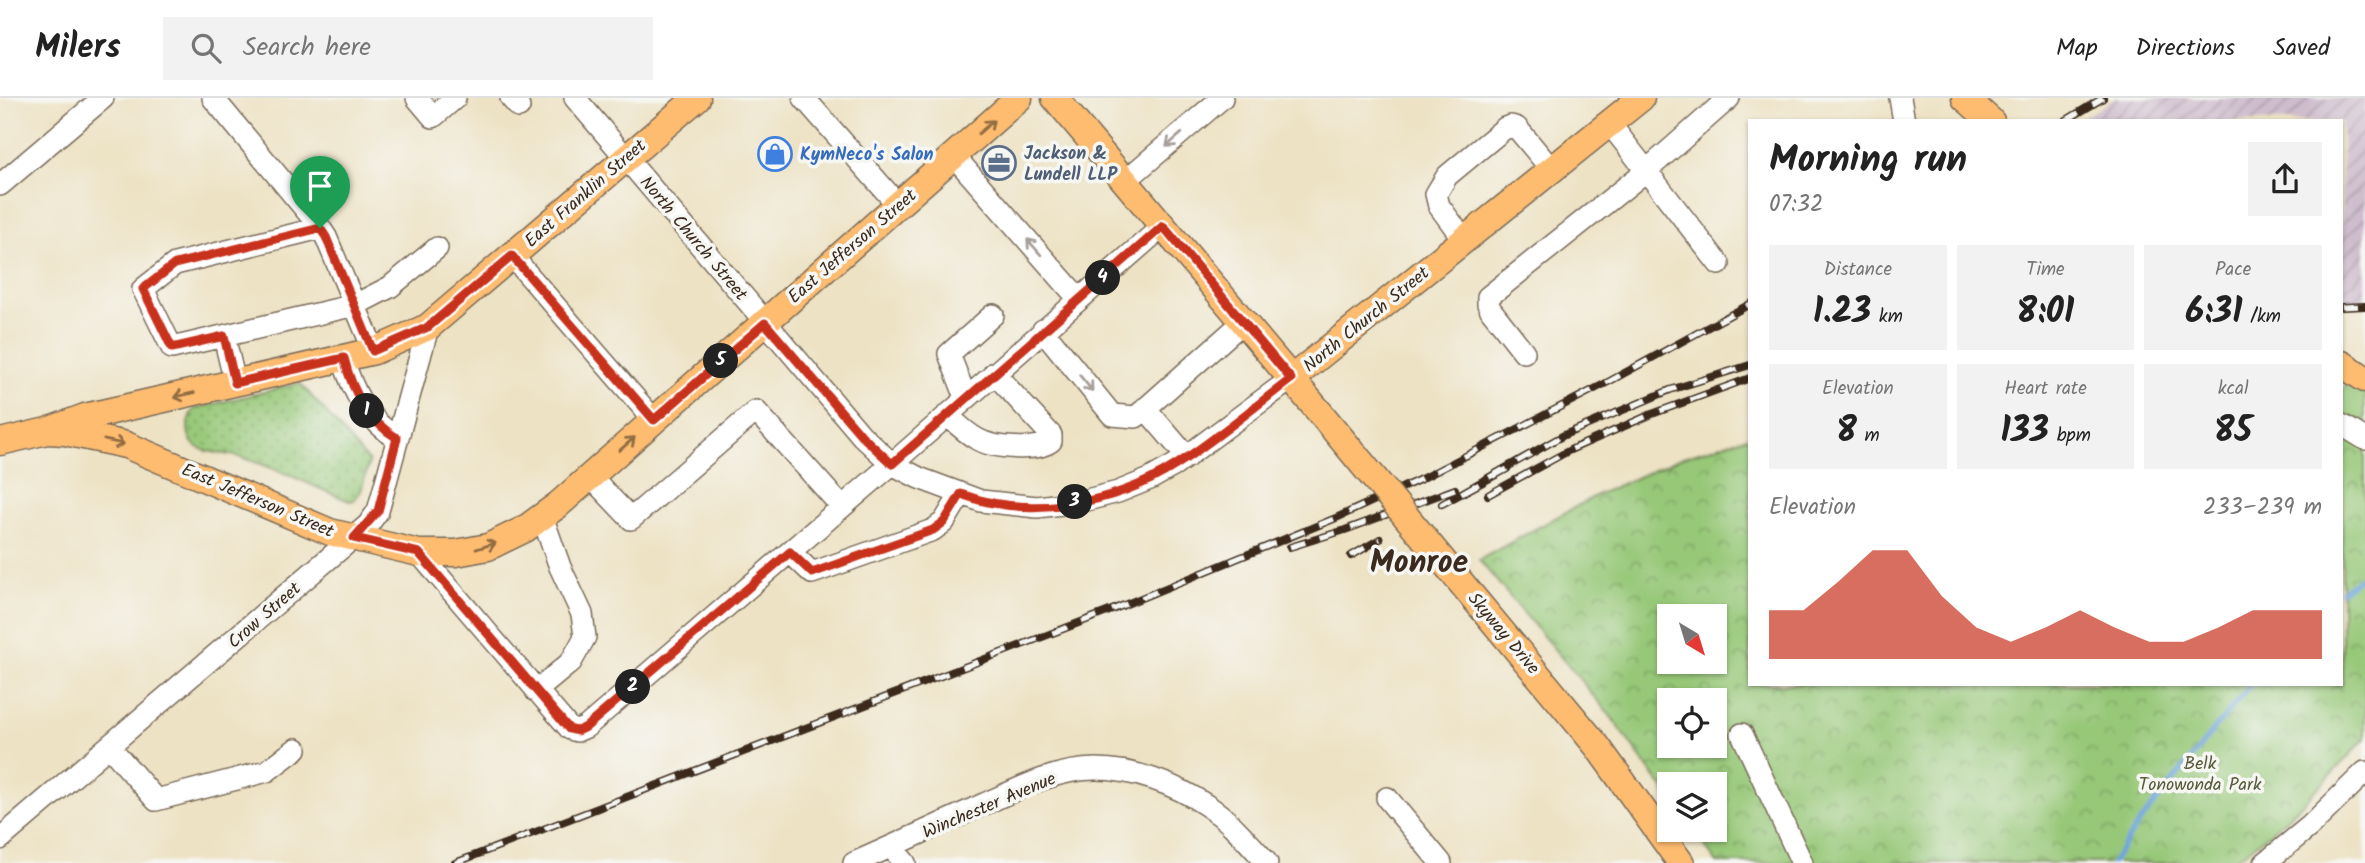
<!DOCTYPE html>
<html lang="en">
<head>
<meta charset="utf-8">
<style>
	body { margin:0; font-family:Kalam,sans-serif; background:#f2f2f2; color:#222; height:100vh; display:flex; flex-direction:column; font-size:26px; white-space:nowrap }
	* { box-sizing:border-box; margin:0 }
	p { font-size:23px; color:#767676 }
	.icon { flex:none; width:38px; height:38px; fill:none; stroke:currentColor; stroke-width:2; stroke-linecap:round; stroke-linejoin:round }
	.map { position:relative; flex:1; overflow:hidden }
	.side { position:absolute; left:1748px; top:21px; width:595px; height:567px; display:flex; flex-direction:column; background:#fff; border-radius:0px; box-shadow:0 2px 5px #0004 }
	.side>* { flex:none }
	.needle { width:46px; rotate:142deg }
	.tools { position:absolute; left:1657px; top:506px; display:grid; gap:14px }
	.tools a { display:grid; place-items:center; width:70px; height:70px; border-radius:0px; background:#fff; box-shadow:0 2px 5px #0004; font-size:35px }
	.pin { position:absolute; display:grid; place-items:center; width:60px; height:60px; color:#fff; margin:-72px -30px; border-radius:50% 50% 50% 0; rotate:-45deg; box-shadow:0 0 7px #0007 }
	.pin .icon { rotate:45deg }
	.km { position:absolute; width:35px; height:35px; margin:-18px; border-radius:50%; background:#222; color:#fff; font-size:19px; line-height:35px; text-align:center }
	.round { display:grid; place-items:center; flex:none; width:74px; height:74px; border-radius:0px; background:#f2f2f2 }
	.headline { display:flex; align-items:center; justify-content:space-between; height:119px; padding:0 21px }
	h1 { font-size:38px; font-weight:600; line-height:52px }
	.figures { display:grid; grid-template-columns:repeat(3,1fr); gap:10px; height:119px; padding:7px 21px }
	.figures div { display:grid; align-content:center; border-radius:0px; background:#f2f2f2; text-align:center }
	.figures b { font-size:35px; font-weight:600 }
	.figures small { font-size:19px; font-weight:400 }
	.figures p { font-size:19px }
	.chart { height:196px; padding:14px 21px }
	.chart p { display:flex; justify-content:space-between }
	.chart svg { width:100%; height:126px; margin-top:7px; fill:#c8321e; opacity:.7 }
	header { display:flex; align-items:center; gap:42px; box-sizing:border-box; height:98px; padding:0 35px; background:#fff; border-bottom:2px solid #e0e0e0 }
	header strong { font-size:33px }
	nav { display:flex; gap:38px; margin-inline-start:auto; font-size:24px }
	.search { width:490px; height:63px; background:#f2f2f2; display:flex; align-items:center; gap:18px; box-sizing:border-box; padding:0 24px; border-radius:0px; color:#767676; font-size:26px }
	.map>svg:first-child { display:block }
</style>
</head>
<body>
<header>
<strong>Milers</strong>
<div class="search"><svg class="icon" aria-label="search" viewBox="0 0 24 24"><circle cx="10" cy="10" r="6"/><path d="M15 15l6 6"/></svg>Search here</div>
<nav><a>Map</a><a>Directions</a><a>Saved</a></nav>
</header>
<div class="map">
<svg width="2365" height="765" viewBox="0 0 2365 765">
	<defs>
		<pattern id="industrial-furrows" width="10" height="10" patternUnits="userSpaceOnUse" patternTransform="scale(1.75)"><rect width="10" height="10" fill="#cfbdce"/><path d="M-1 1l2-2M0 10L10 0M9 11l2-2" fill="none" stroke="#a99aa7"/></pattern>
		<pattern id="grass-dots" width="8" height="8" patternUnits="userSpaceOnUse" patternTransform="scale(1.75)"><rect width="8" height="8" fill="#97c878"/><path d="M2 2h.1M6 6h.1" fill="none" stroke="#7ca362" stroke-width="1.8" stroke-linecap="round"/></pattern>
		<pattern id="park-crowns" width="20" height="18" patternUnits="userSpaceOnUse" patternTransform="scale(1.75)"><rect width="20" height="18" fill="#97c878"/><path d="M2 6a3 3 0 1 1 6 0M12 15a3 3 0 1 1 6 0" fill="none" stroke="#7ca362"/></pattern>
	</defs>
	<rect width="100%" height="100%" fill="#f6f6f2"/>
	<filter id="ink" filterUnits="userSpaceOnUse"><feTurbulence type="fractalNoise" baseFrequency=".0143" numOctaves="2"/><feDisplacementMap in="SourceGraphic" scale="14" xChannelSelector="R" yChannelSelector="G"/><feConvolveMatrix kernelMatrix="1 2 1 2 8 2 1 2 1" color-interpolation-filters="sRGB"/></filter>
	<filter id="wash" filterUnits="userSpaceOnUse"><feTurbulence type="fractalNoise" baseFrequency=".00686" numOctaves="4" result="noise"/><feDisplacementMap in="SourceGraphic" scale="28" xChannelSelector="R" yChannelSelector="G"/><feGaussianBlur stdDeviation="1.57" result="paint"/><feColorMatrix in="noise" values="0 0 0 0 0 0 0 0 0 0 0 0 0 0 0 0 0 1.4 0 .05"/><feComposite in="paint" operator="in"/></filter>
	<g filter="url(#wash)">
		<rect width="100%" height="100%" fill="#ede2c4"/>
		<path fill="url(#industrial-furrows)" d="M 2116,0 L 2365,0 L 2365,206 L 2342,204 L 2342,23 L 2078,23 Z"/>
		<path fill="url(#grass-dots)" stroke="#69794b" stroke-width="2" d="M 300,285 L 369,364 L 361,393 L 354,402 L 350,403 C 313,389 277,369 239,359 C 226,355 208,356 197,349 C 185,340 186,321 194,311 Z"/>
		<path fill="url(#park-crowns)" stroke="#69794b" stroke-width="2" fill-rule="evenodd" d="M 2348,284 L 2365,295 L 2365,641 C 2322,686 2281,732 2229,765 L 1717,765 L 1693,732 L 1715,732 L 1715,686 L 1670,686 L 1669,699 L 1609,616 L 1479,462 L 1599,396 L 1683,359 L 1750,338 L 1750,586 L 2342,586 L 2342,293 ZM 1670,518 L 1715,518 L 1715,564 L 1670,564 ZM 1670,602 L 1715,602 L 1715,648 L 1670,648 Z"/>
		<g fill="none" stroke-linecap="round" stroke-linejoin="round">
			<path stroke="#70a4dc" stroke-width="5" d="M 2342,493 L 2365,476
				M 2112,765 L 2139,725 L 2251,586"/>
		</g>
	</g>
	<g filter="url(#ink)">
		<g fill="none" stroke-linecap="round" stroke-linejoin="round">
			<g stroke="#796a58" stroke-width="24">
				<path id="minor" d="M 213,0 L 316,124 L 326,139 L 374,253
					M 417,0 L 433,19 L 455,0
					M 511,0 L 519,9
					M 575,0 L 862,338 L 892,366 L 919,380 L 981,403 L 1037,409 L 1079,404 L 1118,394 L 1150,381 L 1175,367 L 1291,281
					M 804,0 L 898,107
					M 1900,0 L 1904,23
					M 1610,26 L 1719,166
					M 954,58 L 1079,201
					M 1125,83 L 1222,0
					M 0,87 L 103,0
					M 320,130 L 175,166 L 143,191 L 172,250 L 355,207 L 390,189 L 437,150
					M 1464,142 L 1439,108 L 1436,96 L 1447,78 L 1505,30 L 1511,28 L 1517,30 L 1552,72
					M 512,158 L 654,322
					M 1043,232 L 1112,317 L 1136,319 L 1243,224
					M 224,238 L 235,285
					M 1524,254 L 1491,212 L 1488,206 L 1488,199 L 1646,73 L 1729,0
					M 343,260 C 352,293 367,322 397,340
					M 966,300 L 949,256 L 993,217
					M 1145,310 L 1187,359
					M 947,317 C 956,325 966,335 977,341 C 992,350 1038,354 1051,343 L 1051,337 L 994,275
					M 2342,327 L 2365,341
					M 590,378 L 631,421 L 756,313 L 842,409
					M 790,454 L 812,475 L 933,432 L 944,424 L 961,396
					M 419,455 L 570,631 L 577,633 L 586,629 L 892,366 L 1163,128
					M 536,593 L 571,564 L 585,539 L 582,516 L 560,469 L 542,418
					M 1742,636 L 1802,765
					M 109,648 L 156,702 L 267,673 L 296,651
					M 1387,700 L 1441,765
					M 0,741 L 368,427 L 378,413 L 428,229
					M 891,749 L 905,765
					M 854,765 C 893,748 932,730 971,712 C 1010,695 1052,671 1096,671 C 1133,671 1175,686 1206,707 C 1230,722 1248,744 1267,765
					M 2265,765 L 2310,728 L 2365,674"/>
			</g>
			<g stroke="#796a58" stroke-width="29">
				<path id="major" d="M 1055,0 L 1321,316
					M 1965,0 L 1991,23
					M 2342,266 L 2365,281
					M 1291,281 L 1641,0
					M 47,333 L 65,334 L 126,347 L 330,434 L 419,455 L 456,455 L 488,449 L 525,431 L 558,407 L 1019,0
					M 0,344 L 47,333 L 85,319 L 374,253 L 428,229 L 697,0
					M 1458,481 L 1597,648 L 1681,765"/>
			</g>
			<use href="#minor" stroke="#fff" stroke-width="21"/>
			<use href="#major" stroke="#fdbc70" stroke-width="26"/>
			<g stroke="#3b2a1e" stroke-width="8">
				<path id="rail" d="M 2065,23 L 2103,0
					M 2342,209 L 2365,208
					M 1507,371 L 1442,406 L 1564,337 L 1670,292 L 1750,267
					M 1488,397 L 1570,352 L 1652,316 L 1750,280
					M 1290,449 L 1345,432 L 1455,391
					M 1351,458 L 1380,441
					M 455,765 L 1107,514 L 1336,420 L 1421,381 L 1610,283 L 1750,206"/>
			</g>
			<use href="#rail" stroke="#f6f6f2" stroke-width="5" stroke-dasharray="16" stroke-linecap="butt"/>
			<g stroke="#796a58" stroke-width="29" stroke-linecap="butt">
				<path id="major-bridge" d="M 1321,316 L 1458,481"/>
			</g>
			<use href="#major-bridge" stroke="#fdbc70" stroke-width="26"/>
		</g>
		<defs><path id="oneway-shaft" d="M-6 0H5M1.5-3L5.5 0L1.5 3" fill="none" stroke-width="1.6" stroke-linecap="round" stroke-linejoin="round" transform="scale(1.75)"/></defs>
		<g stroke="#926c43">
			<use href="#oneway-shaft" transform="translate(986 29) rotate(-41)"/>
			<use href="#oneway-shaft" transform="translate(184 297) rotate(167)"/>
			<use href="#oneway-shaft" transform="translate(114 344) rotate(12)"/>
			<use href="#oneway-shaft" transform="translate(627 346) rotate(-41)"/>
			<use href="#oneway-shaft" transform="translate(486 448) rotate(-17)"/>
		</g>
		<g stroke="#a79f9a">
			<use href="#oneway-shaft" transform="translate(1174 42) rotate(139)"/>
			<use href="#oneway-shaft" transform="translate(1034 149) rotate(-131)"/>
			<use href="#oneway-shaft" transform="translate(1086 285) rotate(51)"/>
		</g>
	</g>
	<g fill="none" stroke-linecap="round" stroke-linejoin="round" filter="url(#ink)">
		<g stroke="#fff" stroke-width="14">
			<path id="route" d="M 1163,128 L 1291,281 C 1253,310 1216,341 1176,367 C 1115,406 1029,422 961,396 L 944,424 L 933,432 L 812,475 L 790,454 L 586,629 L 577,633 L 569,631 L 419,455 L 354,440 L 378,413 L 397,340 C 367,322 352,293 344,260 L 235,285 L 224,238 L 172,250 L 143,191 L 175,166 L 320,130 L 326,139 L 373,253 L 428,229 L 512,158 L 654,322 L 765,225 L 862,338 L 892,366 Z"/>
		</g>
		<use href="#route" stroke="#c8321e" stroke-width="9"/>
	</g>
	<defs>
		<g id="shop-ring" transform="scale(1.75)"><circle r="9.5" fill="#f6f6f2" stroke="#3f7fe0" stroke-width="1.5"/><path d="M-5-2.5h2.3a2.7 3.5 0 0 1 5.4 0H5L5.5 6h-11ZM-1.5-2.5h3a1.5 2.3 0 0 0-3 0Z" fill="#3f7fe0"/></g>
		<g id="office-ring" transform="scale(1.75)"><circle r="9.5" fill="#f6f6f2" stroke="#5c6f8a" stroke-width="1.5"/><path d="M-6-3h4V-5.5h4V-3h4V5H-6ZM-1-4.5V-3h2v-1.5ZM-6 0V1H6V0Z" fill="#5c6f8a"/></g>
	</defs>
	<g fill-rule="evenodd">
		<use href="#shop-ring" x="775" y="56"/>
		<use href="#office-ring" x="999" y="65"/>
	</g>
	<g text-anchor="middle" stroke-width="7" stroke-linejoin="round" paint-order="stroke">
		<g font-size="18" font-weight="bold" fill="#4e5e75" stroke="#f6f6f2" text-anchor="start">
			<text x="1024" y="61">Jackson &amp;<tspan x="1024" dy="21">Lundell LLP</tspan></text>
		</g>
		<g font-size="18" font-weight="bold" fill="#366cbe" stroke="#f6f6f2" text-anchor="start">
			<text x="800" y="62">KymNeco's Salon</text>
		</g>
		<g font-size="18" fill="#3b2a1e" stroke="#f6f6f2">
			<text transform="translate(585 95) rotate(-41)" y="6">East Franklin Street</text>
			<text transform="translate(694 140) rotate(50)" y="6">North Church Street</text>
			<text transform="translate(852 148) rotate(-41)" y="6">East Jefferson Street</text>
			<text transform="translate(1366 221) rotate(-39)" y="6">North Church Street</text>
			<text transform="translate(258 402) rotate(23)" y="6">East Jefferson Street</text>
			<text transform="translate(264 517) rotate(-41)" y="6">Crow Street</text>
			<text transform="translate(1504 535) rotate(50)" y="6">Skyway Drive</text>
			<text transform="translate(989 707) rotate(-23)" y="6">Winchester Avenue</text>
		</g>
		<g font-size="18" fill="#575939" stroke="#f6f6f2">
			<text x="2200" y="671">Belk<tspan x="2200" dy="21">Tonowonda Park</tspan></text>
		</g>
		<g font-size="32" font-weight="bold" fill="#3b2a1e" stroke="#f6f6f2">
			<text x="1419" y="474">Monroe</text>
		</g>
	</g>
</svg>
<div class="tools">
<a><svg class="needle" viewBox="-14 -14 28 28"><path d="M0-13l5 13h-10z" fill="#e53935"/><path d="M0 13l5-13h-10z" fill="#767676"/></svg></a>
<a><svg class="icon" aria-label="locate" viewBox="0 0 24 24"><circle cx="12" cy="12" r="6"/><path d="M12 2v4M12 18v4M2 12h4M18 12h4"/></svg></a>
<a><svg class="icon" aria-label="layers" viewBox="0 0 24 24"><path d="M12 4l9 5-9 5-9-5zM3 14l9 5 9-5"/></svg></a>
</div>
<div class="pin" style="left:320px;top:130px;background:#1e9e55"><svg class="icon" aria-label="arrive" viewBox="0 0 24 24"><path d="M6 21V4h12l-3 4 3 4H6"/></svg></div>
<b class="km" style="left:367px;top:313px">1</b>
<b class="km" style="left:633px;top:589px">2</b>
<b class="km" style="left:1075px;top:404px">3</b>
<b class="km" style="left:1103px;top:180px">4</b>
<b class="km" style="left:721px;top:263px">5</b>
<section class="side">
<div class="headline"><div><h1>Morning run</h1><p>07:32</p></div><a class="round"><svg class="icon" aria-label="share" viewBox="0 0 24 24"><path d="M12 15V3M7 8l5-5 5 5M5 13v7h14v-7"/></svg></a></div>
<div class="figures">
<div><p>Distance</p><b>1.23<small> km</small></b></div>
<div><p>Time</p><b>8:01</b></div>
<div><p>Pace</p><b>6:31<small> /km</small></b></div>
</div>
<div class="figures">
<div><p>Elevation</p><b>8<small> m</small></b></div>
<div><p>Heart rate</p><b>133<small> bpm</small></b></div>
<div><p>kcal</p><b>85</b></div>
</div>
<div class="chart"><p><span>Elevation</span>233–239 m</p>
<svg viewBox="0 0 160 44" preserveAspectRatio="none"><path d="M0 44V27L10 27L20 17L30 6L40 6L50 22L60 33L70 38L80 33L90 27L100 33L110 38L120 38L130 33L140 27L150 27L160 27V44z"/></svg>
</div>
</section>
</div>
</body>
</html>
